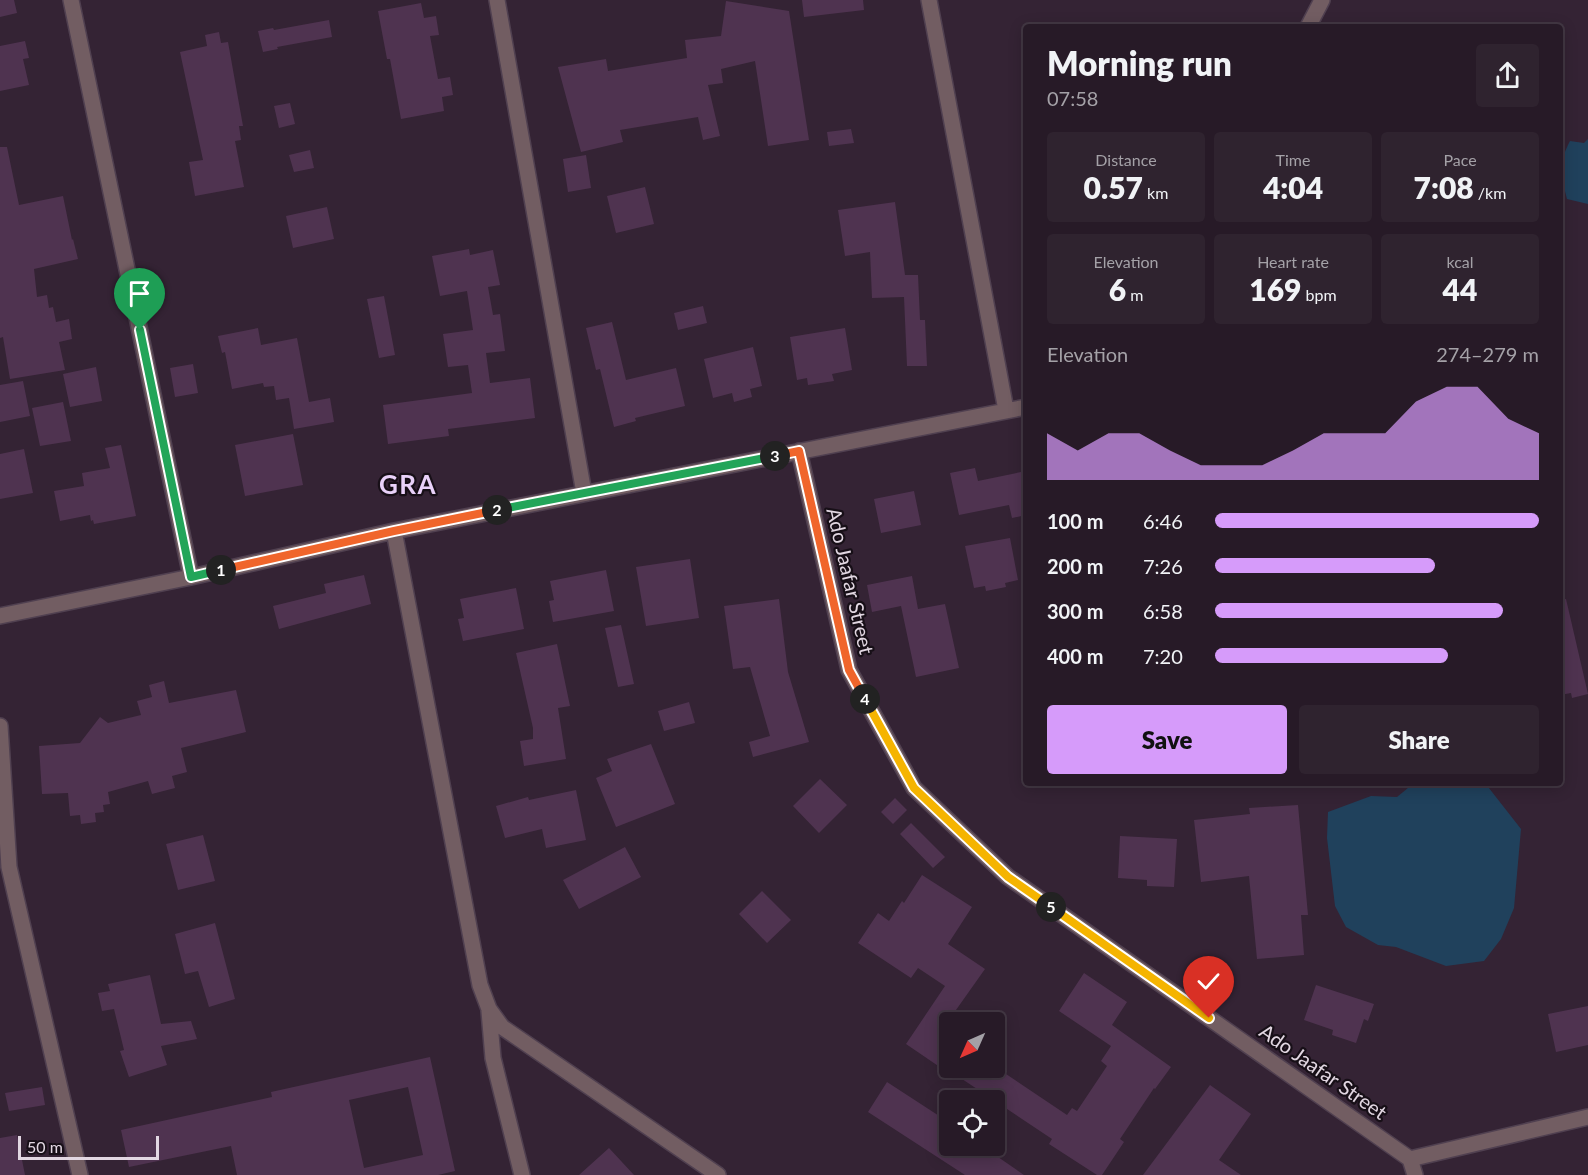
<!DOCTYPE html>
<html lang="en">
<head>
<meta charset="utf-8">
<style>
	body { margin:0; font-family:Lato,sans-serif; background:#2f232f; color:#f1f3f6; height:100vh; display:flex; flex-direction:column; font-size:22px; white-space:nowrap }
	* { box-sizing:border-box; margin:0 }
	p { font-size:20px; color:#a4a1a7 }
	.icon { flex:none; width:33px; height:33px; fill:none; stroke:currentColor; stroke-width:2; stroke-linecap:round; stroke-linejoin:round }
	.map { position:relative; flex:1; overflow:hidden }
	.drawer { position:absolute; left:1023px; top:24px; width:540px; height:762px; display:flex; flex-direction:column; background:#271a27; border-radius:6px; box-shadow:0 3px 15px #0003,0 0 0 2px #433844 }
	.drawer>* { flex:none }
	.needle { width:39px; rotate:225deg }
	.buttons { position:absolute; left:939px; top:1012px; display:grid; gap:12px }
	.buttons a { display:grid; place-items:center; width:66px; height:66px; border-radius:6px; background:#271a27; box-shadow:0 3px 15px #0003,0 0 0 2px #433844; font-size:30px }
	.scale { position:absolute; left:18px; bottom:15px; width:141px; box-sizing:border-box; padding-left:6px; border:3px solid #e2d7e2; border-top:0; font-size:16px; line-height:21px; white-space:nowrap; color:#e2d7e2; -webkit-text-stroke:4px #170f17; paint-order:stroke }
	.pin { position:absolute; display:grid; place-items:center; width:51px; height:51px; color:#fff; margin:-62px -26px; border-radius:50% 50% 50% 0; rotate:-45deg; box-shadow:0 0 6px #0007 }
	.pin .icon { rotate:45deg }
	.km { position:absolute; width:30px; height:30px; margin:-15px; border-radius:50%; background:#222; color:#fff; font-size:16px; line-height:30px; text-align:center }
	.round { display:grid; place-items:center; flex:none; width:63px; height:63px; border-radius:6px; background:#2f232f }
	.head { display:flex; align-items:center; justify-content:space-between; height:102px; padding:0 24px }
	h1 { font-size:33px; font-weight:800; line-height:45px }
	.metrics { display:grid; grid-template-columns:repeat(3,1fr); gap:9px; height:102px; padding:6px 24px }
	.metrics div { display:grid; align-content:center; border-radius:6px; background:#2f232f; text-align:center }
	.metrics b { font-size:30px; font-weight:800 }
	.metrics small { font-size:16px; font-weight:400 }
	.metrics p { font-size:16px }
	.chart { height:168px; padding:12px 24px }
	.chart p { display:flex; justify-content:space-between }
	.chart svg { width:100%; height:108px; margin-top:6px; fill:#d69bfa; opacity:.7 }
	.primary-button { display:flex; gap:12px; margin-top:auto; padding:12px 24px }
	.primary-button a { flex:1; height:69px; border-radius:6px; background:#d69bfa; color:#111; font-size:24px; font-weight:800; line-height:69px; text-align:center }
	.primary-button a+a { background:#2f232f; color:#f1f3f6 }
	ul { padding:0 24px; list-style:none; font-size:20px }
	li { display:grid; grid-template-columns:96px 72px 1fr; align-items:center; height:45px }
	li i { height:15px; border-radius:8px; background:#d69bfa }
	.map>svg:first-child { display:block }
</style>
</head>
<body>
<div class="map">
<svg width="1588" height="1175" viewBox="0 0 1588 1175">
	<rect width="100%" height="100%" fill="#342334"/>
	<path fill="#20415c" d="M 1588,139 L 1588,204 L 1567,199 C 1560,170 1556,169 1570,141 L 1584,143 Z
		M 1414,783 L 1485,783 L 1521,829 L 1514,908 L 1501,939 L 1484,961 L 1446,966 L 1396,947 L 1378,945 L 1346,927 L 1335,906 L 1327,838 L 1328,812 L 1371,796 L 1397,797 Z"/>
	<path fill="#4f3350" fill-rule="evenodd" d="M 0,0 L 14,0 L 17,13 L 0,17 Z
		M 802,0 L 863,0 L 864,10 L 804,17 Z
		M 726,1 L 789,11 L 809,140 L 768,146 L 755,61 L 721,69 L 723,83 L 708,85 L 720,136 L 703,140 L 698,117 L 620,130 L 623,142 L 581,152 L 558,67 L 606,59 L 608,71 L 687,58 L 685,40 L 721,36 Z
		M 421,3 L 424,18 L 436,16 L 439,35 L 430,36 L 438,79 L 450,77 L 453,95 L 442,97 L 444,111 L 401,119 L 390,59 L 387,59 L 378,11 Z
		M 329,20 L 332,37 L 277,47 L 278,49 L 263,52 L 258,31 L 273,28 L 274,30 Z
		M 219,32 L 221,43 L 228,42 L 243,126 L 239,126 L 241,140 L 235,141 L 244,187 L 195,196 L 189,162 L 203,160 L 180,52 L 207,46 L 205,35 Z
		M 25,41 L 29,58 L 23,59 L 29,85 L 0,91 L 0,46 Z
		M 290,103 L 295,124 L 279,128 L 274,106 Z
		M 851,129 L 854,143 L 829,146 L 827,132 Z
		M 0,147 L 7,147 L 19,205 L 63,196 L 72,240 L 73,239 L 78,259 L 34,269 L 37,297 L 47,295 L 49,308 L 53,307 L 56,322 L 69,319 L 72,339 L 59,342 L 65,370 L 10,379 L 3,337 L 0,338 Z
		M 310,150 L 314,168 L 294,172 L 289,155 Z
		M 586,155 L 591,188 L 568,192 L 563,159 Z
		M 645,187 L 654,224 L 616,233 L 607,196 Z
		M 895,202 L 905,275 L 918,275 L 920,320 L 925,320 L 927,366 L 907,366 L 904,297 L 872,298 L 870,252 L 845,256 L 838,210 Z
		M 327,207 L 334,239 L 293,248 L 286,216 Z
		M 469,249 L 470,255 L 493,250 L 500,285 L 488,287 L 493,315 L 500,314 L 505,351 L 486,353 L 490,383 L 530,378 L 535,418 L 448,429 L 449,436 L 388,444 L 383,405 L 472,393 L 468,365 L 448,367 L 443,334 L 473,330 L 467,291 L 440,296 L 432,256 Z
		M 384,296 L 395,355 L 379,358 L 367,299 Z
		M 703,306 L 707,323 L 678,330 L 674,313 Z
		M 612,322 L 626,380 L 676,368 L 685,406 L 635,418 L 636,421 L 614,427 L 600,369 L 596,370 L 586,328 Z
		M 258,328 L 261,345 L 297,338 L 309,402 L 330,398 L 334,422 L 294,429 L 289,398 L 276,400 L 274,386 L 264,387 L 263,383 L 232,389 L 225,352 L 222,353 L 218,336 Z
		M 845,328 L 852,370 L 832,374 L 834,381 L 808,385 L 807,378 L 797,380 L 790,337 Z
		M 753,347 L 762,386 L 750,389 L 752,397 L 734,402 L 732,393 L 713,398 L 704,359 Z
		M 193,364 L 198,393 L 175,397 L 170,368 Z
		M 96,367 L 102,401 L 70,407 L 63,374 Z
		M 23,381 L 30,416 L 0,422 L 0,385 Z
		M 63,402 L 71,441 L 40,446 L 32,408 Z
		M 293,434 L 303,485 L 245,496 L 235,445 Z
		M 121,445 L 136,516 L 94,524 L 93,520 L 91,521 L 90,515 L 60,521 L 54,491 L 84,486 L 82,473 L 110,468 L 105,448 Z
		M 24,449 L 33,493 L 0,499 L 0,454 Z
		M 975,468 L 978,481 L 1026,471 L 1026,515 L 1012,518 L 1009,505 L 959,515 L 950,473 Z
		M 914,491 L 921,525 L 881,533 L 874,499 Z
		M 1010,538 L 1018,580 L 1005,583 L 1006,587 L 986,591 L 985,586 L 974,588 L 965,546 Z
		M 690,559 L 699,618 L 646,626 L 636,567 Z
		M 606,570 L 614,611 L 553,622 L 549,601 L 554,600 L 550,581 Z
		M 364,575 L 371,604 L 279,629 L 273,606 L 326,593 L 324,584 Z
		M 912,576 L 918,609 L 945,604 L 959,668 L 916,677 L 901,606 L 872,612 L 867,585 Z
		M 516,588 L 524,629 L 463,641 L 458,619 L 464,618 L 460,599 Z
		M 779,599 L 788,672 L 809,742 L 753,757 L 749,742 L 770,736 L 750,667 L 733,669 L 724,606 Z
		M 1566,599 L 1588,694 L 1572,698 L 1571,693 L 1560,695 L 1560,600 Z
		M 621,625 L 634,684 L 618,687 L 605,628 Z
		M 557,644 L 570,706 L 558,708 L 566,759 L 524,766 L 520,741 L 533,739 L 533,728 L 516,653 Z
		M 164,681 L 169,703 L 236,690 L 246,732 L 181,748 L 187,772 L 172,776 L 175,788 L 152,794 L 148,781 L 108,792 L 110,804 L 103,805 L 104,812 L 95,813 L 96,822 L 81,824 L 80,815 L 70,816 L 68,793 L 42,794 L 39,746 L 80,743 L 100,717 L 108,723 L 141,715 L 137,701 L 152,697 L 149,685 Z
		M 689,702 L 695,723 L 664,731 L 658,711 Z
		M 651,744 L 675,804 L 616,827 L 596,778 L 612,771 L 607,759 Z
		M 820,779 L 847,805 L 819,833 L 793,806 Z
		M 576,790 L 586,840 L 546,848 L 542,829 L 505,838 L 496,806 L 528,797 L 529,800 Z
		M 895,798 L 907,810 L 893,824 L 881,812 Z
		M 1298,805 L 1308,915 L 1301,915 L 1304,955 L 1257,959 L 1249,876 L 1201,882 L 1194,820 L 1250,814 L 1249,808 Z
		M 911,823 L 945,857 L 933,868 L 900,834 Z
		M 203,835 L 215,881 L 178,890 L 166,844 Z
		M 1120,836 L 1177,839 L 1174,887 L 1147,886 L 1147,880 L 1118,878 Z
		M 625,847 L 641,877 L 579,909 L 563,880 Z
		M 922,875 L 972,907 L 948,944 L 985,969 L 939,1034 L 950,1041 L 950,1068 L 997,1068 L 1067,1115 L 1072,1108 L 1077,1111 L 1107,1066 L 1101,1061 L 1111,1046 L 1059,1011 L 1084,973 L 1127,1002 L 1112,1025 L 1171,1067 L 1155,1089 L 1154,1088 L 1120,1139 L 1124,1142 L 1102,1175 L 1097,1175 L 1049,1144 L 1052,1139 L 950,1071 L 950,1074 L 906,1044 L 945,986 L 918,968 L 911,978 L 858,943 L 878,913 L 889,921 L 902,901 L 904,903 Z
		M 762,891 L 791,920 L 767,943 L 739,914 Z
		M 215,923 L 235,999 L 209,1007 L 198,971 L 185,974 L 175,934 Z
		M 150,975 L 161,1024 L 191,1021 L 197,1039 L 161,1046 L 167,1065 L 129,1077 L 120,1051 L 124,1050 L 114,1009 L 102,1011 L 98,993 L 110,991 L 108,984 Z
		M 1316,985 L 1374,1004 L 1368,1021 L 1364,1019 L 1356,1043 L 1332,1035 L 1333,1030 L 1304,1020 Z
		M 1588,1006 L 1588,1045 L 1556,1052 L 1548,1014 Z
		M 430,1057 L 455,1171 L 438,1175 L 237,1175 L 231,1146 L 129,1167 L 121,1130 L 272,1097 L 271,1092 ZM 408,1087 L 423,1155 L 364,1168 L 349,1100 Z
		M 887,1082 L 950,1123 L 950,1146 L 982,1146 L 1024,1175 L 965,1175 L 868,1112 Z
		M 1210,1085 L 1251,1114 L 1219,1160 L 1241,1175 L 1143,1175 Z
		M 42,1087 L 45,1105 L 9,1111 L 5,1093 Z
		M 17,1135 L 25,1175 L 0,1175 L 0,1138 Z
		M 609,1148 L 634,1175 L 579,1175 Z"/>
	<g fill="none" stroke-linecap="round" stroke-linejoin="round">
		<g stroke="#504050" stroke-width="18">
			<path id="minor" d="M 71,0 L 191,577
				M 497,0 L 584,493
				M 929,0 L 1006,410
				M 1308,27 L 1322,0
				M 799,451 L 849,670 L 914,788 L 1008,877 L 1410,1159 L 1415,1175
				M 394,531 L 480,985 L 489,1009 L 502,1027 L 718,1175
				M 0,616 L 191,577 L 394,531 L 1026,407
				M 0,726 L 9,867 L 80,1175
				M 489,1011 L 493,1058 L 522,1175
				M 1410,1159 L 1588,1117"/>
		</g>
		<use href="#minor" stroke="#725d62" stroke-width="15"/>
	</g>
	<g fill="none" stroke-linecap="round" stroke-linejoin="round">
		<g stroke="#fff" stroke-width="12">
			<path id="split-1" d="M 140,330 L 191,577 L 221,570"/>
		</g>
		<g stroke="#fff" stroke-width="12">
			<path id="split-2" d="M 221,570 L 394,531 L 497,510"/>
		</g>
		<g stroke="#fff" stroke-width="12">
			<path id="split-3" d="M 497,510 L 775,456"/>
		</g>
		<g stroke="#fff" stroke-width="12">
			<path id="split-4" d="M 775,456 L 799,451 L 849,670 L 865,699"/>
		</g>
		<g stroke="#fff" stroke-width="12">
			<path id="split-5" d="M 865,699 L 914,788 L 1008,877 L 1051,907"/>
		</g>
		<g stroke="#fff" stroke-width="12">
			<path id="split-6" d="M 1051,907 L 1209,1018"/>
		</g>
		<use href="#split-1" stroke="#22a559" stroke-width="8"/>
		<use href="#split-2" stroke="#f0652b" stroke-width="8"/>
		<use href="#split-3" stroke="#22a559" stroke-width="8"/>
		<use href="#split-4" stroke="#f0652b" stroke-width="8"/>
		<use href="#split-5" stroke="#f5b400" stroke-width="8"/>
		<use href="#split-6" stroke="#f5b400" stroke-width="8"/>
	</g>
	<g text-anchor="middle" stroke-width="4.5" stroke-linejoin="round" paint-order="stroke">
		<g font-size="20" fill="#e2d7e2" stroke="#170f17">
			<text transform="translate(850 581) rotate(77)" y="7">Ado Jaafar Street</text>
			<text transform="translate(1323 1072) rotate(35)" y="7">Ado Jaafar Street</text>
		</g>
		<g font-size="26" font-weight="bold" letter-spacing="1.5" fill="#e9d1f9" stroke="#170f17">
			<text x="408" y="494">GRA</text>
		</g>
	</g>
</svg>
<div class="buttons">
<a><svg class="needle" viewBox="-14 -14 28 28"><path d="M0-13l5 13h-10z" fill="#e53935"/><path d="M0 13l5-13h-10z" fill="#a4a1a7"/></svg></a>
<a><svg class="icon" aria-label="locate" viewBox="0 0 24 24"><circle cx="12" cy="12" r="6"/><path d="M12 2v4M12 18v4M2 12h4M18 12h4"/></svg></a>
</div>
<div class="scale">50 m</div>
<div class="pin" style="left:140px;top:330px;background:#1e9e55"><svg class="icon" aria-label="arrive" viewBox="0 0 24 24"><path d="M6 21V4h12l-3 4 3 4H6"/></svg></div>
<div class="pin" style="left:1209px;top:1018px;background:#d93025"><svg class="icon" aria-label="check" viewBox="0 0 24 24"><path d="M5 12l5 5 9-10"/></svg></div>
<b class="km" style="left:221px;top:570px">1</b>
<b class="km" style="left:497px;top:510px">2</b>
<b class="km" style="left:775px;top:456px">3</b>
<b class="km" style="left:865px;top:699px">4</b>
<b class="km" style="left:1051px;top:907px">5</b>
<section class="drawer">
<div class="head"><div><h1>Morning run</h1><p>07:58</p></div><a class="round"><svg class="icon" aria-label="share" viewBox="0 0 24 24"><path d="M12 15V3M7 8l5-5 5 5M5 13v7h14v-7"/></svg></a></div>
<div class="metrics">
<div><p>Distance</p><b>0.57<small> km</small></b></div>
<div><p>Time</p><b>4:04</b></div>
<div><p>Pace</p><b>7:08<small> /km</small></b></div>
</div>
<div class="metrics">
<div><p>Elevation</p><b>6<small> m</small></b></div>
<div><p>Heart rate</p><b>169<small> bpm</small></b></div>
<div><p>kcal</p><b>44</b></div>
</div>
<div class="chart"><p><span>Elevation</span>274–279 m</p>
<svg viewBox="0 0 160 44" preserveAspectRatio="none"><path d="M0 44V25L10 32L20 25L30 25L40 32L50 38L60 38L70 38L80 32L90 25L100 25L110 25L120 12L130 6L140 6L150 19L160 25V44z"/></svg>
</div>
<ul>
<li><b>100 m</b>6:46<i style="width:100%"></i></li>
<li><b>200 m</b>7:26<i style="width:68%"></i></li>
<li><b>300 m</b>6:58<i style="width:89%"></i></li>
<li><b>400 m</b>7:20<i style="width:72%"></i></li>
</ul>
<div class="primary-button"><a>Save</a><a>Share</a></div>
</section>
</div>
</body>
</html>
